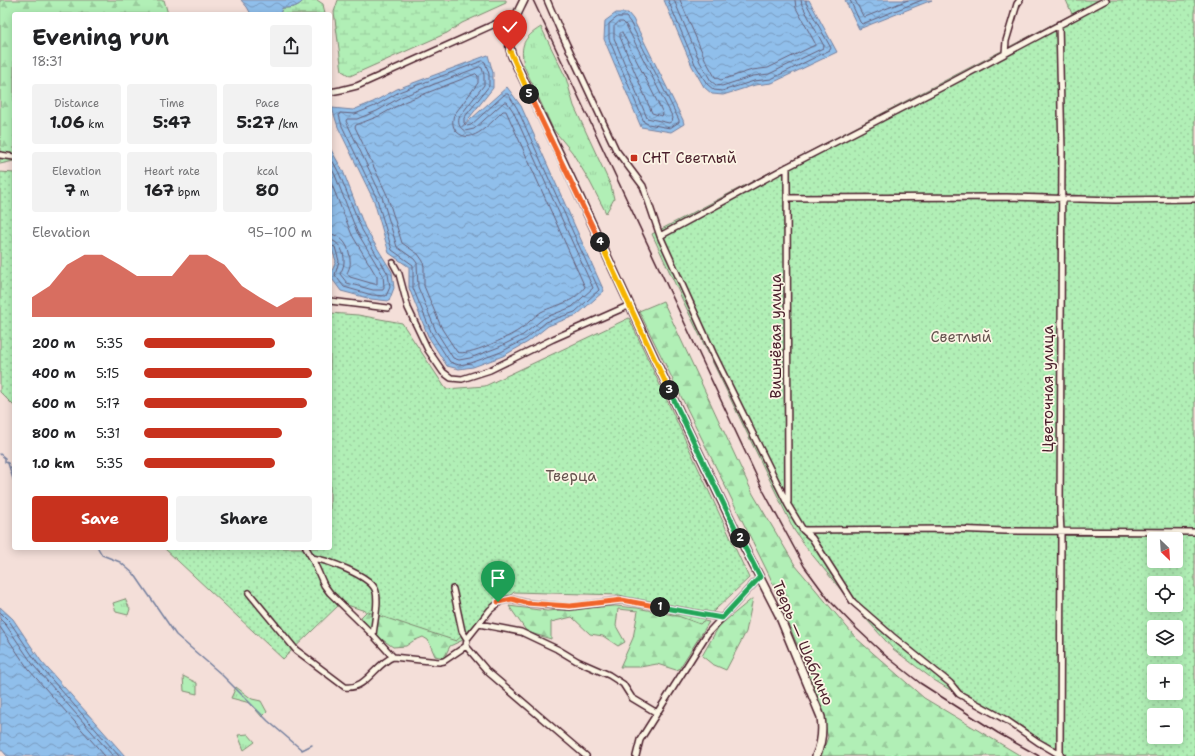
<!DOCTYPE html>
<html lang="en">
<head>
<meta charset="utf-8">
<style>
	body { margin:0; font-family:"Shantell Sans",sans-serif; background:#f2f2f2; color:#202124; height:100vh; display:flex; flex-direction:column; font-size:15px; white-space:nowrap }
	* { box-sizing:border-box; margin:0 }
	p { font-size:13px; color:#757577 }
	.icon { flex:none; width:22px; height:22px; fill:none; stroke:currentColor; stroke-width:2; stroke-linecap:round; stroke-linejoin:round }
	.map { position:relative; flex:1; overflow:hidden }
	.side { position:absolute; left:12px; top:12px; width:320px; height:538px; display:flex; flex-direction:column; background:#fff; border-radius:4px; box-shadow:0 2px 10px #0003 }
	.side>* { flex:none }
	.needle { width:26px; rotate:155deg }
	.buttons { position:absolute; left:1147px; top:532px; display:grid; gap:8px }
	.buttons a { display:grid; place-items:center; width:36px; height:36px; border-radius:4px; background:#fff; box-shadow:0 2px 10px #0003; font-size:20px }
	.pin { position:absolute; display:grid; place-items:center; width:34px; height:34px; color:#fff; margin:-41px -17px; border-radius:50% 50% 50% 0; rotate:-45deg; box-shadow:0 0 4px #0007 }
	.pin .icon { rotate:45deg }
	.km { position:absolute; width:20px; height:20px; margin:-10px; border-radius:50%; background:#222; color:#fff; font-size:11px; line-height:20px; text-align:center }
	.round { display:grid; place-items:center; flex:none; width:42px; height:42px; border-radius:4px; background:#f2f2f2 }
	.head { display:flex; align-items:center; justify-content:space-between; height:68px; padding:0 20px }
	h1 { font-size:22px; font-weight:700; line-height:30px }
	.figures { display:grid; grid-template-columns:repeat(3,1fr); gap:6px; height:68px; padding:4px 20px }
	.figures div { display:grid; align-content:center; border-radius:4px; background:#f2f2f2; text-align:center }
	.figures b { font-size:17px; font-weight:700 }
	.figures small { font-size:11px; font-weight:400 }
	.figures p { font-size:11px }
	.chart { height:112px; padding:8px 20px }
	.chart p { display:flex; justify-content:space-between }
	.chart svg { width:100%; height:72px; margin-top:4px; fill:#c8321e; opacity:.7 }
	.primary-button { display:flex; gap:8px; margin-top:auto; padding:8px 20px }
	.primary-button a { flex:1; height:46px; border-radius:4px; background:#c8321e; color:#fff; font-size:16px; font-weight:700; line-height:46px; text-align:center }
	.primary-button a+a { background:#f2f2f2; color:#202124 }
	ul { padding:0 20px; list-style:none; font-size:13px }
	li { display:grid; grid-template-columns:64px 48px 1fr; align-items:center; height:30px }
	li i { height:10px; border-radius:5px; background:#c8321e }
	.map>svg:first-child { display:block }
</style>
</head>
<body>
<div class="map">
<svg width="1195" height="756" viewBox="0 0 1195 756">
	<defs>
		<pattern id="grass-tufts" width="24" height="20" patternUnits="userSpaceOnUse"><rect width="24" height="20" fill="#b1efb6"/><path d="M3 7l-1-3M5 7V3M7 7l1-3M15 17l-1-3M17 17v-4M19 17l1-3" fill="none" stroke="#9acc9d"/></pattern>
		<pattern id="forest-firs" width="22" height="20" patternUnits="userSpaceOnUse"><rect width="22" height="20" fill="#b1efb6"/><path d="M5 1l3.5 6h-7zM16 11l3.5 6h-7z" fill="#9acc9d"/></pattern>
		<pattern id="wetland-marsh" width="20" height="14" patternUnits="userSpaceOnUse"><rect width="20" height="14" fill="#b1efb6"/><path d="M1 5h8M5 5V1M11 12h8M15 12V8" fill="none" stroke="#9acc9d"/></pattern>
		<pattern id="park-dots" width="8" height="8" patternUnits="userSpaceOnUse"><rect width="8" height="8" fill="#b1efb6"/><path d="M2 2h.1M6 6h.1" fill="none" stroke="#9acc9d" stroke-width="1.8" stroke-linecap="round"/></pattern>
		<pattern id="water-waves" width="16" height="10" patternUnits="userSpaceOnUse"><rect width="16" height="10" fill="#90bfeb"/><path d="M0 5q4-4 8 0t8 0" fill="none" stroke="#789bbf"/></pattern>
	</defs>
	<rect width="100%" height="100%" fill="#f4dfd9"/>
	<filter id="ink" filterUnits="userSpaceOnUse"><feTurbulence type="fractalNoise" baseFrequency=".025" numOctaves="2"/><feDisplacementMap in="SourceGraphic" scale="8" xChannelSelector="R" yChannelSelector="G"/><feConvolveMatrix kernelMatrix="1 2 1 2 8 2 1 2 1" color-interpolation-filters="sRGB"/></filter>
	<g filter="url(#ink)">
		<path fill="url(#grass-tufts)" stroke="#7e8770" d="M 541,27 L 566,78 L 574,106 L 611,186 L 614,199 L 606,213 L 590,182 L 572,152 L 553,129 L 524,66 C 520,45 523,38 541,27 Z
			M 125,599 L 130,609 L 128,615 L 116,612 L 113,603 Z
			M 183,676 L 197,683 L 197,694 L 184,691 Z
			M 236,687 L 252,699 L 261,701 L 267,712 L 262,717 L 250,703 L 231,698 Z
			M 248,734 L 255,742 L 244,750 L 238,735 Z"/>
		<path fill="url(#forest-firs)" stroke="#7e8770" d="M 0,0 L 164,0 L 168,14 L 14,14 L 14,161 L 0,164 Z
			M 663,301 L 753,494 L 795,565 L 856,638 L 924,698 L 1021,756 L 821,756 L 828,737 L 822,716 L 810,677 L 770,577 L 639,311 Z
			M 753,598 L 746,632 L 726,670 L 712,664 L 702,656 L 719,626 Z
			M 509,606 L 547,611 L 615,606 L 637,608 L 709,622 L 679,669 L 676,670 L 657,664 L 640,667 L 620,667 L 633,638 L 638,611 L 618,609 L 616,626 L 625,642 L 618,646 L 603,636 L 590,634 L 572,617 L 551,622 L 551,639 L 527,632 Z
			M 367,611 L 446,614 L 463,640 L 450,646 L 444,658 L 435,656 L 428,640 L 423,637 L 413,641 L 406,646 L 393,647 L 373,633 L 361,617 Z"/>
		<path fill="url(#wetland-marsh)" stroke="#7e8770" d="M 304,0 L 317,0 L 323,4 L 325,14 L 280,14 L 282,8 C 292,8 298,7 304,0 Z
			M 338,0 L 506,0 L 506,3 L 462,23 L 447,33 L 350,76 L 342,71 L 334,12 Z"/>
		<path fill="url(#park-dots)" stroke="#7e8770" fill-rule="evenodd" d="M 1066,0 L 1195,0 L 1195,756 L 1057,756 L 934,680 L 893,649 L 850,601 L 805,546 L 794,530 L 683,301 L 652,234 L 1072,14 ZM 1154,539 L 1176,539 L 1176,561 L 1154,561 ZM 1154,583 L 1176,583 L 1176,605 L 1154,605 ZM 1154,627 L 1176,627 L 1176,649 L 1154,649 ZM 1154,671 L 1176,671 L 1176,693 L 1154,693 ZM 1154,715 L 1176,715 L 1176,737 L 1154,737 Z
			M 0,172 L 14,173 L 14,406 L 0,392 Z
			M 330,313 L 358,315 L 402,323 L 446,389 L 485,386 L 629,318 L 749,578 L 700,624 L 620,595 L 514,592 L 456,641 L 341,603 L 283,659 L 164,548 L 330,548 Z"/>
		<path fill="url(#water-waves)" stroke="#747f9e" d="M 241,0 L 304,0 C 298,7 292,8 282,8 L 280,14 L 251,14 L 247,7 Z
			M 664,0 L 809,0 L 837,52 L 772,83 L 755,85 L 723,95 L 712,94 L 704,87 L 692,66 Z
			M 845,0 L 932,0 L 859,29 Z
			M 616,13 L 628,13 L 633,19 L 683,120 L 684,124 L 671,132 L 641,127 L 604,39 L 605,21 Z
			M 488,55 L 493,73 L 493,88 L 462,127 L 507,87 L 521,106 L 604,291 L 577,315 L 548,326 L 528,342 L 503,356 L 473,367 L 459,369 L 447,366 L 428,336 L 409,288 L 409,267 L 389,253 L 374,201 L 338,127 L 332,108 L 353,110 L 373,102 L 397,89 Z
			M 330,148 L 343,171 L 365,228 L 392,272 L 394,288 L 389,301 L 371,299 L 341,291 L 330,276 L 336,261 L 330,244 Z
			M 0,607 L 13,619 L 41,661 L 125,756 L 7,756 L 0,748 Z"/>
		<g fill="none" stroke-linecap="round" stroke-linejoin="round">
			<path stroke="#665f78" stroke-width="1" d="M 668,0 L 695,64 L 707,84 L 714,90 L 722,91 L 754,81 L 771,79 L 830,50 L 831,48 L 806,3 L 806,0
				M 674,0 L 700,62 L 711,81 L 716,85 L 722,86 L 753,76 L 769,74 L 823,48 L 824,46 L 802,5 L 801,0
				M 680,0 L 705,59 L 715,77 L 721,80 L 752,70 L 768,68 L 815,45 L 815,43 L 796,8 L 795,0
				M 850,0 L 860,22 L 862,24 L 922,0
				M 855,0 L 863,16 L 865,17 L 908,0
				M 618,17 L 626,17 L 630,22 L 679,120 L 679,122 L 670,128 L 648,124 L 644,122 L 609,39 L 609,24 Z
				M 619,22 L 623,22 L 626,25 L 673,118 L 672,121 L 669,123 L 647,118 L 614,38 L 614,27 Z
				M 622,32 L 663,113 L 662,116 L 652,113 L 620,37 L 620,34 Z
				M 483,61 L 485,62 L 489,74 L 489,86 L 464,118 L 464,123 L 467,126 L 471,125 L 505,94 L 508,94 L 517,108 L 599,290 L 575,312 L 546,322 L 526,339 L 501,352 L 471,363 L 459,365 L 450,362 L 432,334 L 413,288 L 413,265 L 392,250 L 377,199 L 342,126 L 339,115 L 340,113 L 355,114 L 375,106 L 399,92 Z
				M 480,67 L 482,68 L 484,75 L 484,85 L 460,116 C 457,122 459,128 465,131 L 474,129 L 504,102 L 507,102 L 513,111 L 593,288 L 572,307 L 544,318 L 523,335 L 499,347 L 470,358 L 459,360 L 453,358 L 436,331 L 418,287 L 417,263 L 414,259 L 397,247 L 382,197 L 346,121 L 347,119 L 357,119 L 377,111 L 401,97 Z
				M 476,74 L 478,76 L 478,83 L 454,115 C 452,121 452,127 457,132 C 472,147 493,120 503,111 L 506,111 L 585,287 C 571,305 559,303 541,312 C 533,317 527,325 519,330 C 509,337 467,357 457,352 L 442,329 L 424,286 L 424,267 L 423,261 L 418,254 L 402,243 L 387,195 L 355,127 L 356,125 L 379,116 L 404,102 Z
				M 330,156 L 339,173 L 362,230 L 388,274 L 390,287 L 386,296 L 372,295 L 344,287 L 335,275 L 339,261 L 335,247 L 330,245
				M 330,166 L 335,175 L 357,232 L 383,275 L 384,287 L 383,290 L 373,290 L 347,283 L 340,274 C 342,270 344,266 344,262 C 345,253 339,241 330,240
				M 330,180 L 352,235 L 377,277 L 377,284 L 374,284 L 350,277 L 347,273 C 349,269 351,265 350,260 C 350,248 343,235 330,234
				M 0,612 L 10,622 L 38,664 L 119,756
				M 0,619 L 6,625 L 34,666 L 113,756
				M 0,627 L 29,670 L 105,756"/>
			<path stroke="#747f9e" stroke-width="1.5" d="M 0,454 L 5,458 L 5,462 L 8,463 L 14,482
				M 10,468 L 14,464
				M 98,548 L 102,555 L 120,562 L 135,575 L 176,635 L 221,674 L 268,721 L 302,750 L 312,745"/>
			<g stroke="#4a1f2b" stroke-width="8">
				<path id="street" d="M 547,0 L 559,28 L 616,150 L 643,186 L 660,236 L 713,353 L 788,505 L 803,530 L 952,529 L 1005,531 L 1195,532
					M 1059,24 L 1062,151 L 1060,512 L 1061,532 L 1060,754
					M 1005,53 L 1006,41 L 1017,4 L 1020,0
					M 330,92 L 341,90 L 357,86 L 517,14
					M 0,155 L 14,157
					M 787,167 L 788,502
					M 787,198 L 1007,197 L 1115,200 L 1195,199
					M 660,236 L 787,167 L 952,82 L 1106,0
					M 393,263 L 399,274 L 408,308 L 428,350 L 443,372 L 451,378 L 462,379 L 490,370 L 553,339 L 630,305
					M 330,301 L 388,308
					M 803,530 L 812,538 L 853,602 L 892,636 L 950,683 L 959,694 L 1006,720 L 1038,742 L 1062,756
					M 306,548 L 312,558 C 327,560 368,575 375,589 C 380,600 374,623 373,635 L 393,657 L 439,662 L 444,661 L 466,646 L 467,639
					M 312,558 L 324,585 L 330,593 L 373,635
					M 453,589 L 462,631 L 467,639 L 490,610 L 501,601 L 511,599 L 526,603 L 570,607 L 622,600 L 722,618
					M 249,593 L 296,650 L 345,687 C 366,690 375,664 393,657
					M 479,624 L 521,632 L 557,649 L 577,661 L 609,675 L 623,684 L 632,698 L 657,713
					M 466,646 L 488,672 L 586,756
					M 636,756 L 640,740 L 707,634 L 760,577"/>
			</g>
			<g stroke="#4a1f2b" stroke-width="10">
				<path id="secondary" d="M 524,0 C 515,19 504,35 512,56 L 561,157 L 687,428 L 736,531 L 779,615 L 821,717 C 823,731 822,743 816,756"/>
			</g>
			<use href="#street" stroke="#fcf5e5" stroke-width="5"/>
			<use href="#secondary" stroke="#fcf5e5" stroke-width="7"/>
			<path stroke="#4a1f2b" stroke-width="1.5" d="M 533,0 L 764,492 L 804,566 L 829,600 L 857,629 L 886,656 L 920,683 L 998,733 L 1039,756"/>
		</g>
	</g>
	<g fill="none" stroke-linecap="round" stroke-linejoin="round" filter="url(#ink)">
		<g stroke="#fff" stroke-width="8">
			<path id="split-1" d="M 498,602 L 512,599 L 526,603 L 570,606 L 622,600 L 660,607"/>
		</g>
		<g stroke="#fff" stroke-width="8">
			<path id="split-2" d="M 660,607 L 722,618 L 760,577 L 740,538"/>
		</g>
		<g stroke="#fff" stroke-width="8">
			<path id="split-3" d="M 669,390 L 740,538"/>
		</g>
		<g stroke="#fff" stroke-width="8">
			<path id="split-4" d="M 600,242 L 669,390"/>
		</g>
		<g stroke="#fff" stroke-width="8">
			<path id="split-5" d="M 529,94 L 600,242"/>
		</g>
		<g stroke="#fff" stroke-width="8">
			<path id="split-6" d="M 510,51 L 529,94"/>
		</g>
		<use href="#split-1" stroke="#f0652b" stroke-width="5"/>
		<use href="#split-2" stroke="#22a559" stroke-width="5"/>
		<use href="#split-3" stroke="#22a559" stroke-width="5"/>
		<use href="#split-4" stroke="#f5b400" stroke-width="5"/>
		<use href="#split-5" stroke="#f0652b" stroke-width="5"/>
		<use href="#split-6" stroke="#f5b400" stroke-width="5"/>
	</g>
	<rect fill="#c8321e" stroke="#fcf5e5" stroke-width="1.5" x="630" y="154" width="8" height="8" rx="2"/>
	<g text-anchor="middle" stroke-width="3.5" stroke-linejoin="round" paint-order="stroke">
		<g font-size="15" fill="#4a1f2b" stroke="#fcf5e5" text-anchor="start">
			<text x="642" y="163">СНТ Светлый</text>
		</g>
		<g font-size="15" fill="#4a1f2b" stroke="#fcf5e5">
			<text transform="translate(776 336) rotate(-90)" y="5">Вишнёвая улица</text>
			<text transform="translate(1048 389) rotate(-90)" y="5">Цветочная улица</text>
			<text transform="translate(803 643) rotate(67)" y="5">Тверь — Шаблино</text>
		</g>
		<g font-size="15" fill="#64534e" stroke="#fcf5e5">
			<text x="961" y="342">Светлый</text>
			<text x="571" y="481">Тверца</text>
		</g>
	</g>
</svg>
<div class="buttons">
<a><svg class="needle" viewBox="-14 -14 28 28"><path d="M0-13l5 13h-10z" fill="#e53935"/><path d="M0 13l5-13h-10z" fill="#757577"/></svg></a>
<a><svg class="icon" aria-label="locate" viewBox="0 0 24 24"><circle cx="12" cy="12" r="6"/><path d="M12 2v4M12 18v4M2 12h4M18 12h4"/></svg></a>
<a><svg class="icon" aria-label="layers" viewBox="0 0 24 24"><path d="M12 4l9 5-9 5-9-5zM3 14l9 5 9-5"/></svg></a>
<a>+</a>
<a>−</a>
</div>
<div class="pin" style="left:498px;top:602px;background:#1e9e55"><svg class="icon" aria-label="arrive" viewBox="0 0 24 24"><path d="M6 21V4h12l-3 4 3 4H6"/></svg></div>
<div class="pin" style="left:510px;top:51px;background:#d93025"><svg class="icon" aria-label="check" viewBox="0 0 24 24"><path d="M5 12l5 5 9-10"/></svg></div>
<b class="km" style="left:660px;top:607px">1</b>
<b class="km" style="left:740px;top:538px">2</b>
<b class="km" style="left:669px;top:390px">3</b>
<b class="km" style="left:600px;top:242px">4</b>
<b class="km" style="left:529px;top:94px">5</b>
<section class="side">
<div class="head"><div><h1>Evening run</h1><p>18:31</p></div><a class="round"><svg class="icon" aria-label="share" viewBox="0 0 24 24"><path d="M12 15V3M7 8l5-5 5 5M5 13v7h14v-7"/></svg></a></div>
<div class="figures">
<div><p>Distance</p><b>1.06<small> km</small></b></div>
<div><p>Time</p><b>5:47</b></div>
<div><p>Pace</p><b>5:27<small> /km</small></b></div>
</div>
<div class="figures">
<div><p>Elevation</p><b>7<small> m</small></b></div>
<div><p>Heart rate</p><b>167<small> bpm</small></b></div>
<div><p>kcal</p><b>80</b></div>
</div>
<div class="chart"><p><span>Elevation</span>95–100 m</p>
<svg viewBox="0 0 160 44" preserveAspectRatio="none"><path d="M0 44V32L10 25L20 12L30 6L40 6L50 12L60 19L70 19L80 19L90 6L100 6L110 12L120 25L130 32L140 38L150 32L160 32V44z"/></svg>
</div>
<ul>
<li><b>200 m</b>5:35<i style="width:78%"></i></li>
<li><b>400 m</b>5:15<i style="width:100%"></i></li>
<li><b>600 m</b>5:17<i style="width:97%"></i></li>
<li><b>800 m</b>5:31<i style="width:82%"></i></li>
<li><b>1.0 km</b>5:35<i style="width:78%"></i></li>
</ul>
<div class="primary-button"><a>Save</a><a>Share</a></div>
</section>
</div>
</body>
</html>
